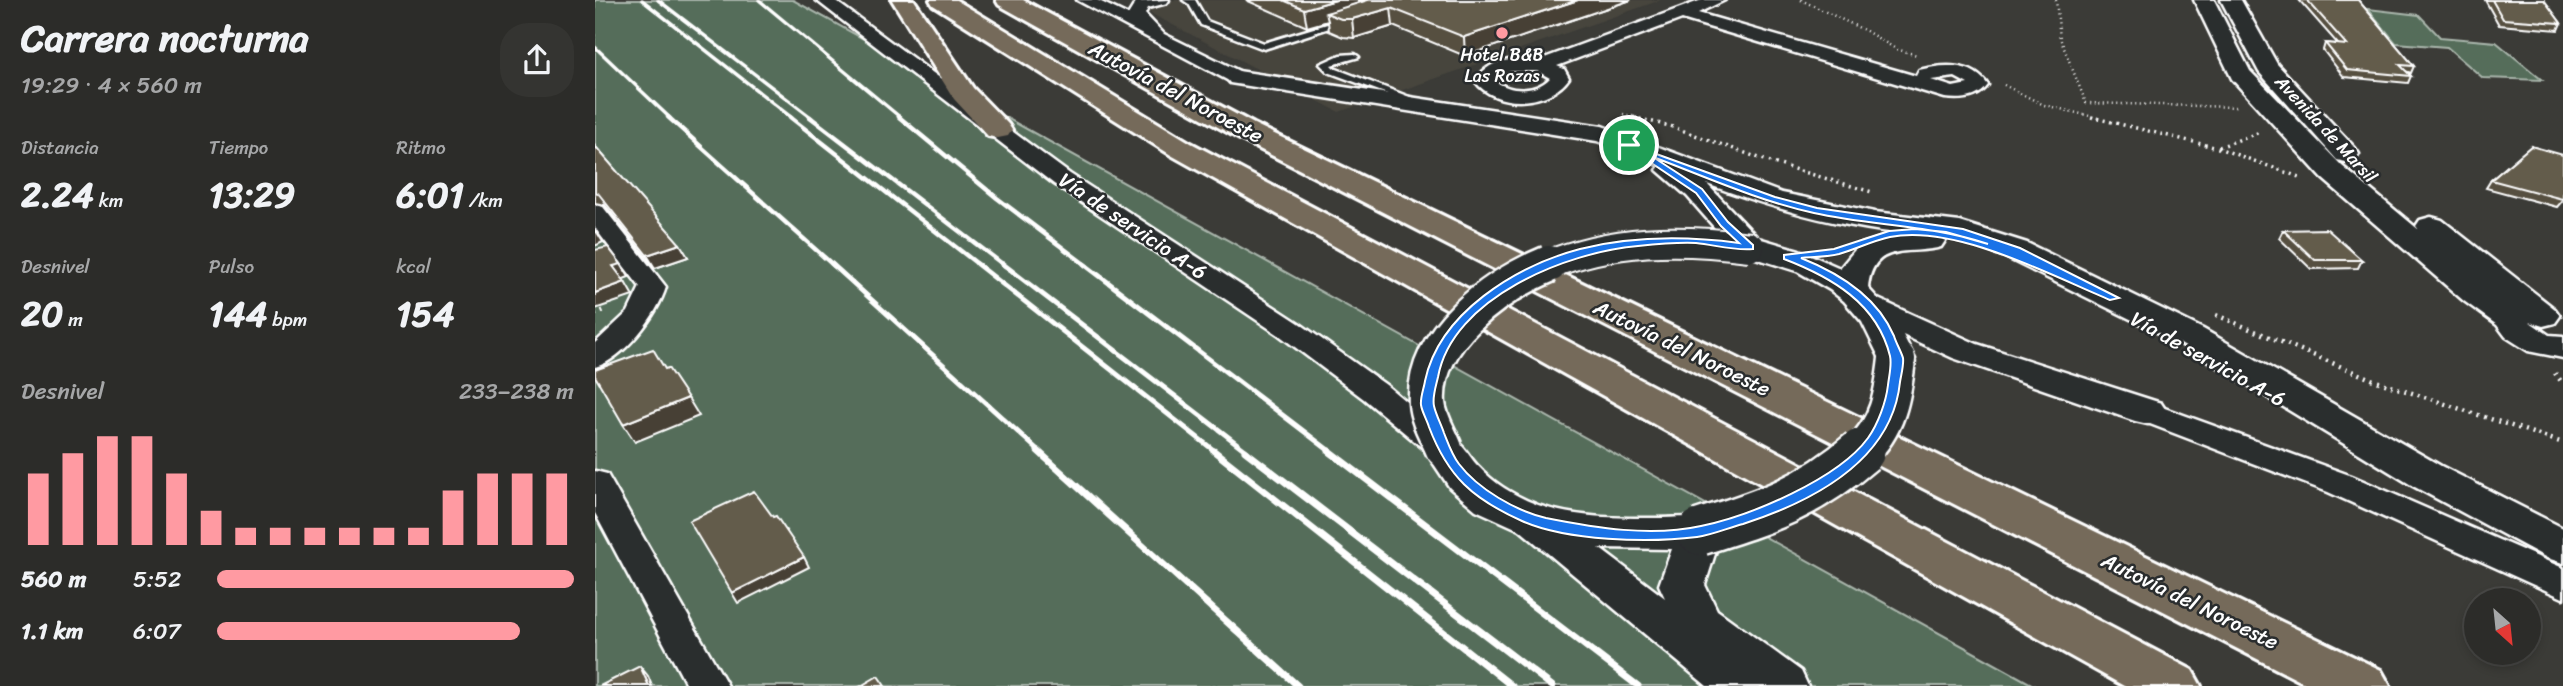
<!DOCTYPE html>
<html lang="es">
<head>
<meta charset="utf-8">
<style>
	body { margin:0; font-family:Sriracha,sans-serif; background:#343431; color:#f1f3f6; height:100vh; display:flex; flex-direction:column; font-size:26px; white-space:nowrap }
	* { box-sizing:border-box; margin:0 }
	p { font-size:23px; color:#a6a7a8 }
	.icon { flex:none; width:38px; height:38px; fill:none; stroke:currentColor; stroke-width:2; stroke-linecap:round; stroke-linejoin:round }
	.map { position:relative; flex:1; overflow:hidden }
	.sheet { display:flex; flex-direction:column; background:#2c2c29; width:595px }
	.sheet>* { flex:none }
	.needle { width:46px; rotate:153deg }
	.controls { position:absolute; left:1869px; top:588px; display:grid; gap:14px }
	.controls a { display:grid; place-items:center; width:77px; height:77px; border-radius:50%; background:#2c2c29; box-shadow:0 4px 10px #0003,0 0 0 2px #484846; font-size:35px }
	.pin { position:absolute; display:grid; place-items:center; width:60px; height:60px; color:#fff; margin:-30px; border:4px solid #fff; border-radius:50%; box-shadow:0 2px 7px #0007 }
	.round { display:grid; place-items:center; flex:none; width:74px; height:74px; border-radius:28px; background:#343431 }
	.overview { display:flex; align-items:center; justify-content:space-between; height:119px; padding:0 21px }
	h1 { font-size:38px; font-weight:700; line-height:52px }
	.figures { display:grid; grid-template-columns:repeat(3,1fr); gap:10px; height:119px; padding:7px 21px }
	.figures div { display:grid; align-content:center }
	.figures b { font-size:35px; font-weight:700 }
	.figures small { font-size:19px; font-weight:400 }
	.figures p { font-size:19px }
	.chart { height:196px; padding:14px 21px }
	.chart p { display:flex; justify-content:space-between }
	.chart svg { width:100%; height:126px; margin-top:7px; stroke:#ff9aa2; stroke-width:6 }
	ul { padding:0 21px; list-style:none; font-size:23px }
	li { display:grid; grid-template-columns:112px 84px 1fr; align-items:center; height:52px }
	li i { height:18px; border-radius:9px; background:#ff9aa2 }
	main { display:flex; flex:1; min-height:0 }
	.map>svg:first-child { display:block }
</style>
</head>
<body>
<main>
<section class="sheet">
<div class="overview"><div><h1>Carrera nocturna</h1><p>19:29 · 4 × 560 m</p></div><a class="round"><svg class="icon" aria-label="share" viewBox="0 0 24 24"><path d="M12 15V3M7 8l5-5 5 5M5 13v7h14v-7"/></svg></a></div>
<div class="figures">
<div><p>Distancia</p><b>2.24<small> km</small></b></div>
<div><p>Tiempo</p><b>13:29</b></div>
<div><p>Ritmo</p><b>6:01<small> /km</small></b></div>
</div>
<div class="figures">
<div><p>Desnivel</p><b>20<small> m</small></b></div>
<div><p>Pulso</p><b>144<small> bpm</small></b></div>
<div><p>kcal</p><b>154</b></div>
</div>
<div class="chart"><p><span>Desnivel</span>233–238 m</p>
<svg viewBox="0 0 160 44" preserveAspectRatio="none"><path d="M5 44V19M15 44V12M25 44V6M35 44V6M45 44V19M55 44V32M65 44V38M75 44V38M85 44V38M95 44V38M105 44V38M115 44V38M125 44V25M135 44V19M145 44V19M155 44V19"/></svg>
</div>
<ul>
<li><b>560 m</b>5:52<i style="width:100%"></i></li>
<li><b>1.1 km</b>6:07<i style="width:85%"></i></li>
</ul>
</section>
<div class="map">
<svg width="1968" height="686" viewBox="0 0 1968 686">
	<rect width="100%" height="100%" fill="#3b3b37"/>
	<filter id="ink" filterUnits="userSpaceOnUse"><feTurbulence type="fractalNoise" baseFrequency=".0143" numOctaves="2"/><feDisplacementMap in="SourceGraphic" scale="14" xChannelSelector="R" yChannelSelector="G"/><feConvolveMatrix kernelMatrix="1 2 1 2 8 2 1 2 1" color-interpolation-filters="sRGB"/></filter>
	<g filter="url(#ink)">
		<path fill="#47453d" d="M 530,0 L 1066,0 L 744,112 Z"/>
		<path fill="#546d5a" stroke="#aab6ac" stroke-width="2" d="M 0,0 L 198,0 L 1440,686 L 0,686 Z
			M 1773,9 L 1824,15 L 1845,37 L 1901,42 L 1947,80 L 1888,78 L 1852,47 L 1801,43 Z"/>
		<g fill="none" stroke-linecap="round" stroke-linejoin="round">
			<g stroke="#fff" stroke-width="5">
				<path id="service" d="M 588,0 L 600,0 L 612,21 L 669,43 L 749,19 L 756,21 L 669,49 L 606,25 L 594,4 Z
					M 745,55 L 760,54 L 764,57 L 736,65 L 739,68 L 825,101 L 817,103 L 733,72 L 725,64 Z"/>
			</g>
			<g stroke="#fff" stroke-width="5">
				<path id="minor" d="M 221,0 L 239,0 L 475,174 L 704,323 L 791,385 L 857,440 L 862,447 L 857,454 L 846,458 L 835,454 L 769,399 L 684,335 L 459,184 Z
					M 482,0 L 502,0 L 533,15 L 541,2 L 574,0 L 572,3 L 553,8 L 550,14 L 569,34 L 650,74 L 652,78 L 650,82 L 636,82 Z
					M 1107,0 L 1130,0 L 1103,13 L 1321,76 L 1324,70 C 1349,64 1377,62 1393,85 C 1383,99 1366,100 1350,98 L 1087,19 L 962,66 L 969,69 L 974,78 C 955,106 901,110 880,81 C 894,58 920,58 944,60 ZM 914,71 L 942,71 L 955,78 C 941,93 915,93 899,80 ZM 1360,77 L 1373,84 L 1358,87 L 1336,80 Z
					M 0,205 L 8,207 L 71,287 C 63,314 28,360 0,367 L 0,343 L 33,312 L 45,287 L 0,228 Z
					M 1553,402 L 1757,476 L 1968,568 L 1968,598 L 1733,492 L 1542,419 L 1538,412 L 1542,405 Z
					M 0,471 L 12,474 L 133,686 L 92,686 L 0,513 Z"/>
			</g>
			<g stroke="#fff" stroke-width="5">
				<path id="tertiary" d="M 1599,0 L 1619,0 L 1655,71 L 1747,166 L 1824,230 L 1821,226 L 1825,220 L 1836,217 L 1847,220 L 1960,309 L 1965,316 L 1960,323 L 1948,326 L 1935,322 L 1954,335 L 1968,336 L 1968,358 L 1933,351 L 1911,337 L 1902,325 L 1869,301 L 1727,178 L 1637,79 Z
					M 1626,0 L 1646,0 L 1682,64 L 1760,148 L 1764,154 L 1760,160 L 1751,162 L 1742,160 L 1664,72 Z
					M 643,71 L 1007,126 L 1187,193 L 1280,212 L 1365,222 L 1432,243 L 1608,329 L 1846,466 L 1968,528 L 1968,563 L 1952,558 L 1818,486 L 1584,343 L 1410,257 L 1360,239 L 1348,238 L 1350,241 L 1346,247 C 1313,256 1278,240 1273,288 L 1283,299 L 1382,344 L 1566,403 L 1572,412 L 1566,421 L 1553,424 L 1540,421 L 1358,358 L 1308,335 L 1320,359 L 1315,367 L 1302,370 L 1289,367 L 1267,322 L 1249,301 L 1235,290 L 1202,271 L 1141,252 L 1092,196 L 1062,170 L 1065,166 L 1002,141 L 635,83 L 631,78 L 635,73 ZM 1112,184 C 1174,207 1236,225 1303,233 L 1264,245 L 1245,268 L 1204,250 L 1163,238 Z
					M 849,436 C 870,442 870,453 884,467 C 899,484 922,497 943,505 C 980,518 1022,518 1061,518 C 1082,518 1100,515 1120,521 L 1127,532 L 1110,585 L 1122,610 L 1206,671 L 1213,686 L 1112,686 L 925,530 L 881,510 L 855,488 L 829,449 L 835,440 ZM 1004,548 L 1077,549 L 1064,585 L 1070,598 Z"/>
			</g>
			<g stroke="#fff" stroke-width="6">
				<path id="motorway" d="M 297,0 L 319,0 L 378,88 L 413,124 L 417,130 L 413,136 L 403,138 L 393,136 L 359,99 Z
					M 335,0 L 361,0 L 596,143 L 1597,670 L 1606,686 L 1529,686 L 576,155 L 338,5 Z
					M 401,0 L 428,0 L 659,124 L 1786,670 L 1795,686 L 1715,686 L 639,136 L 404,5 Z"/>
			</g>
			<path stroke="#fff" stroke-width="2.5" stroke-dasharray="1 3.5" stroke-linecap="butt" d="M 1206,0 L 1271,31 L 1301,49 L 1322,55
				M 1461,0 L 1465,38 L 1491,103 L 1641,107
				M 1409,85 L 1449,105 L 1503,118
				M 1028,114 L 1045,118"/>
			<path stroke="#fff" stroke-width="3.5" stroke-dasharray="2 4.5" stroke-linecap="butt" d="M 1038,117 L 1078,127 L 1178,163 L 1277,192
				M 1496,117 L 1623,148 L 1704,177
				M 1624,147 L 1665,132"/>
			<path stroke="#fff" stroke-width="4.5" stroke-dasharray="2 5" stroke-linecap="butt" d="M 0,314 L 10,310
				M 1621,315 L 1781,381 L 1968,443
				M 1960,373 L 1968,384"/>
			<use href="#service" fill="#2a2d2e" fill-rule="evenodd"/>
			<use href="#minor" fill="#2a2d2e" fill-rule="evenodd"/>
			<use href="#tertiary" fill="#2a2d2e" fill-rule="evenodd"/>
			<use href="#motorway" fill="#746a5a" fill-rule="evenodd"/>
			<path stroke="#fff" stroke-width="3.5" d="M 47,0 L 197,118
				M 63,0 L 217,118
				M 164,0 L 306,118
				M 0,47 L 75,118"/>
			<path stroke="#fff" stroke-width="4.5" d="M 73,117 L 239,266
				M 195,117 L 385,266
				M 215,117 L 410,266
				M 304,117 L 402,198 L 492,266"/>
			<path stroke="#fff" stroke-width="5" d="M 237,264 L 445,452
				M 382,264 L 621,452
				M 408,264 L 653,452
				M 489,264 L 736,452"/>
			<path stroke="#fff" stroke-width="7" d="M 443,451 L 703,686
				M 619,451 L 917,686
				M 650,451 L 957,686
				M 734,451 L 1043,686"/>
			<g stroke="#fff" stroke-width="32" stroke-linecap="butt">
				<path id="tertiary-bridge-far2" d="M 950,266 C 1019,238 1083,238 1155,247"/>
			</g>
			<g stroke="#fff" stroke-width="41" stroke-linecap="butt">
				<path id="tertiary-bridge-far1" d="M 849,449 C 843,434 833,419 832,403 C 828,337 901,286 954,264
					M 1265,452 C 1293,427 1298,395 1302,359"/>
			</g>
			<g stroke="#fff" stroke-width="50" stroke-linecap="butt">
				<path id="tertiary-bridge" d="M 1105,532 C 1172,511 1213,498 1267,451"/>
			</g>
			<use href="#tertiary-bridge-far2" stroke="#2a2d2e" stroke-width="28"/>
			<use href="#tertiary-bridge-far1" stroke="#2a2d2e" stroke-width="36"/>
			<use href="#tertiary-bridge" stroke="#2a2d2e" stroke-width="45"/>
		</g>
		<path fill="#564f41" stroke="#fff" stroke-width="2" d="M 651,0 L 1036,0 L 870,56 L 798,26 L 759,38 L 748,37 L 734,31 L 733,21 L 712,27 Z
			M 1704,0 L 1763,0 L 1819,66 L 1816,73 L 1813,72 L 1816,76 L 1813,83 L 1749,77 L 1728,50 L 1730,43 L 1743,44 Z
			M 1890,0 L 1949,0 L 1966,23 L 1963,30 L 1904,25 Z
			M 0,146 L 93,257 L 60,268 L 10,205 L 0,203 Z
			M 1936,146 L 1968,200 L 1962,207 L 1891,188 L 1896,180 Z
			M 1688,230 L 1767,260 L 1763,268 L 1716,269 L 1684,238 Z"/>
		<path fill="#464035" stroke="#fff" stroke-width="2" d="M 741,0 L 767,0 L 768,10 L 731,13 L 733,21 L 712,27 L 709,9 Z
			M 983,0 L 1036,0 L 870,56 L 869,37 Z
			M 796,8 L 798,26 L 759,38 L 757,19 Z
			M 0,229 L 8,242 L 0,246 Z
			M 85,244 L 93,257 L 60,268 L 52,255 Z
			M 26,264 L 34,277 L 26,280 L 18,266 Z
			M 30,282 L 38,296 L 0,309 L 0,293 Z
			M 93,398 L 104,416 L 40,442 L 28,424 Z
			M 209,557 L 214,567 L 143,603 L 137,593 Z
			M 45,666 L 53,676 L 57,686 L 54,686 Z"/>
		<path fill="#645c4c" stroke="#fff" stroke-width="2" d="M 688,0 L 741,0 L 709,9 Z
			M 773,0 L 983,0 L 869,37 L 796,8 L 757,19 L 746,19 L 731,13 Z
			M 1712,0 L 1763,0 L 1819,66 L 1805,65 L 1816,76 L 1752,70 L 1730,43 L 1752,45 Z
			M 1897,0 L 1949,0 L 1966,23 L 1908,19 Z
			M 0,146 L 85,244 L 52,255 L 3,193 L 0,192 Z
			M 1936,146 L 1968,155 L 1968,198 L 1967,199 L 1896,180 Z
			M 1732,229 L 1767,260 L 1720,260 L 1688,230 Z
			M 13,247 L 26,264 L 18,266 L 30,282 L 0,293 L 0,250 Z
			M 58,349 L 70,369 L 73,368 L 93,398 L 28,424 L 0,376 L 0,370 Z
			M 159,491 L 178,517 L 181,516 L 209,557 L 137,593 L 94,521 Z
			M 45,666 L 54,686 L 5,686 Z
			M 283,676 L 290,686 L 266,686 Z"/>
	</g>
	<path fill="#1a73e8" stroke="#fff" stroke-width="2" fill-rule="evenodd" d="M 1031,143 L 1180,197 L 1222,208 L 1368,229 L 1425,248 L 1524,298 L 1515,300 C 1455,275 1360,224 1295,237 C 1277,241 1261,249 1244,254 C 1232,257 1218,257 1206,258 C 1244,273 1282,296 1299,336 C 1301,343 1306,351 1308,358 C 1309,365 1306,375 1305,382 C 1297,461 1216,502 1148,524 C 1133,528 1117,535 1102,537 C 1053,543 972,541 927,521 C 878,499 853,477 834,427 C 832,420 827,412 826,405 C 825,398 829,388 830,381 C 844,313 921,266 985,249 C 1037,236 1091,236 1144,243 L 1126,226 L 1101,193 L 1031,146 ZM 1058,157 C 1111,177 1164,201 1219,213 C 1277,226 1337,225 1393,244 L 1351,232 L 1320,229 L 1294,231 L 1239,249 L 1189,255 L 1189,259 C 1236,277 1282,303 1295,356 C 1297,365 1294,376 1293,385 C 1291,402 1283,424 1273,438 C 1243,479 1155,516 1106,526 C 1056,537 1001,528 951,518 C 921,511 883,489 864,464 C 857,455 853,443 849,433 C 846,424 841,415 839,406 C 837,397 841,386 843,377 C 857,298 972,252 1043,246 C 1062,244 1082,242 1101,243 C 1120,245 1140,251 1158,249 L 1158,245 L 1133,222 L 1107,189 Z"/>
	<circle fill="#ff9aa2" stroke="#2a2d2e" stroke-width="2.5" cx="907" cy="33" r="7"/>
	<g text-anchor="middle" stroke-width="5" stroke-linejoin="round" paint-order="stroke">
		<g font-size="18" fill="#fff" stroke="#2a2d2e">
			<text x="907" y="61">Hotel B&amp;B<tspan x="907" dy="21">Las Rozas</tspan></text>
		</g>
		<g font-size="18" fill="#fff" stroke="#2a2d2e">
			<text transform="translate(1731 129) rotate(47)" y="6">Avenida de Marsil</text>
		</g>
		<g font-size="21" fill="#fff" stroke="#2a2d2e">
			<text transform="translate(581 92) rotate(28)" y="7">Autovía del Noroeste</text>
			<text transform="translate(538 226) rotate(34)" y="7">Vía de servicio A-6</text>
			<text transform="translate(1087 348) rotate(26)" y="7">Autovía del Noroeste</text>
			<text transform="translate(1613 359) rotate(29)" y="7">Vía de servicio A-6</text>
			<text transform="translate(1595 601) rotate(26)" y="7">Autovía del Noroeste</text>
		</g>
	</g>
</svg>
<div class="controls">
<a><svg class="needle" viewBox="-14 -14 28 28"><path d="M0-13l5 13h-10z" fill="#e53935"/><path d="M0 13l5-13h-10z" fill="#a6a7a8"/></svg></a>
</div>
<div class="pin" style="left:1034px;top:145px;background:#1e9e55"><svg class="icon" aria-label="arrive" viewBox="0 0 24 24"><path d="M6 21V4h12l-3 4 3 4H6"/></svg></div>
</div>
</main>
</body>
</html>
